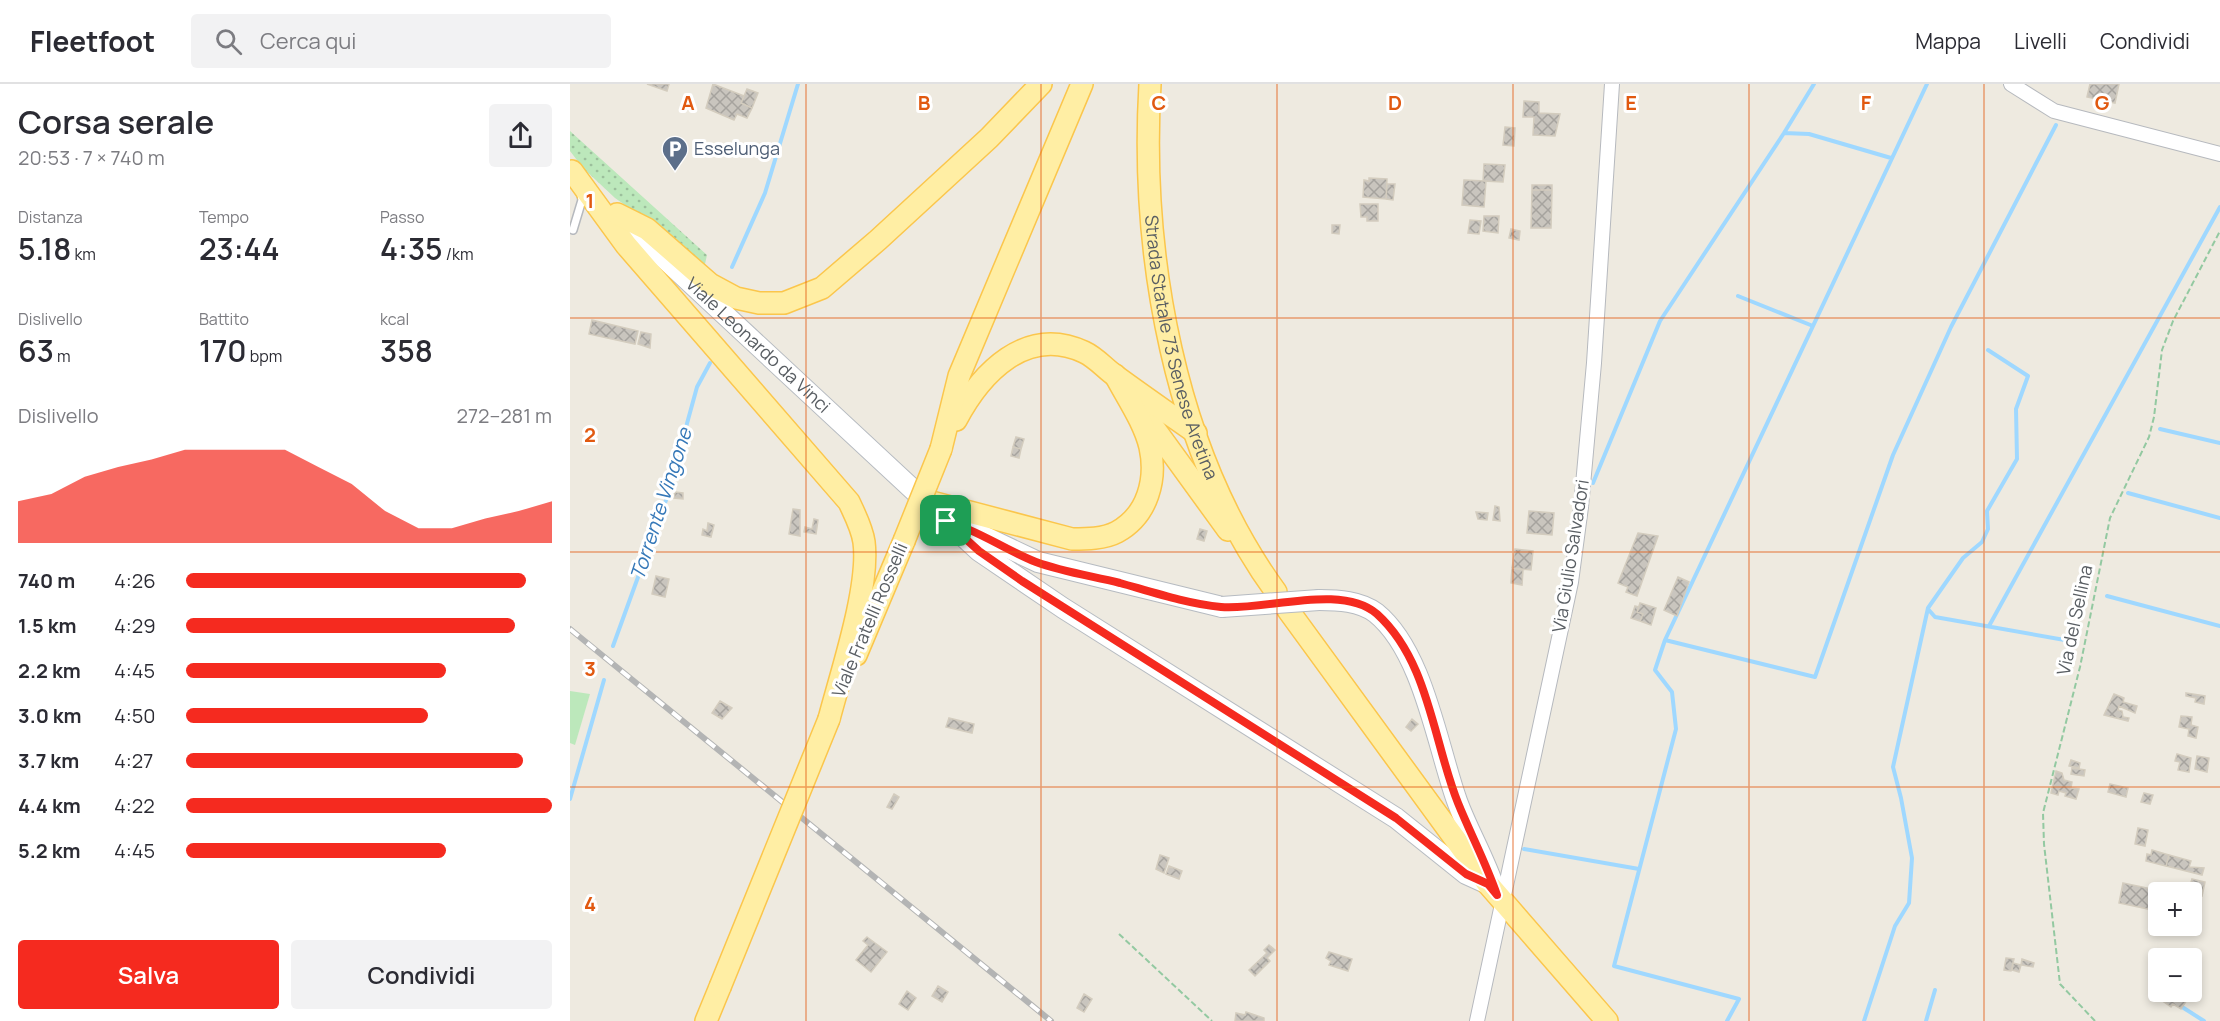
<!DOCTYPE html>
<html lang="it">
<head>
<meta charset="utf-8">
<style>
	body { margin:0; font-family:Manrope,sans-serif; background:#f2f2f3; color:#2b2b33; height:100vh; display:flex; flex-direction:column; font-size:22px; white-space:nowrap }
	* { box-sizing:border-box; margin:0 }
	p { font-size:20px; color:#7c7c81 }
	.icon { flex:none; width:33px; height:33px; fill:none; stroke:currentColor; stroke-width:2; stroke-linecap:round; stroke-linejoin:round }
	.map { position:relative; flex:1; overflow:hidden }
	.drawer { display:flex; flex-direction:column; background:#fff; width:570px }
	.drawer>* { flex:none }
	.tools { position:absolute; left:1578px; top:798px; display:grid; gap:12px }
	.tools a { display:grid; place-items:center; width:54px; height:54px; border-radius:6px; background:#fff; box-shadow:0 3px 9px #0003; font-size:30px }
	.pin { position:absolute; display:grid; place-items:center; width:51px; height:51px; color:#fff; margin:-26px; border-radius:12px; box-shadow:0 3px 9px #0006 }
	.round { display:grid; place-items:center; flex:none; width:63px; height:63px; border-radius:6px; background:#f2f2f3 }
	.head { display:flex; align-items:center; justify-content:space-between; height:102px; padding:0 18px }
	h1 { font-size:33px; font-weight:600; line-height:45px }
	.stats { display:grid; grid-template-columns:repeat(3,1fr); gap:9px; height:102px; padding:6px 18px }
	.stats div { display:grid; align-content:center }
	.stats b { font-size:30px; font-weight:600 }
	.stats small { font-size:16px; font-weight:400 }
	.stats p { font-size:16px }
	.chart { height:168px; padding:12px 18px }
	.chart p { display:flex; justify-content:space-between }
	.chart svg { width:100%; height:108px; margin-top:6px; fill:#f52a1f; opacity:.7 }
	.primary-button { display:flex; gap:12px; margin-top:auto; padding:12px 18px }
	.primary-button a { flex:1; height:69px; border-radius:6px; background:#f52a1f; color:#fff; font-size:24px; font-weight:600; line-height:69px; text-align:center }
	.primary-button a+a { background:#f2f2f3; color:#2b2b33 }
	ul { padding:0 18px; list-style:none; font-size:20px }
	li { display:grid; grid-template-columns:96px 72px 1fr; align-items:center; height:45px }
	li i { height:15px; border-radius:8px; background:#f52a1f }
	header { display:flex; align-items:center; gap:36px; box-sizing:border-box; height:84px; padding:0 30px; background:#fff; border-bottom:2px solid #e1e1e2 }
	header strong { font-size:28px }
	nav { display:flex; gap:33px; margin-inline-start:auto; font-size:21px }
	.search { width:420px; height:54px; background:#f2f2f3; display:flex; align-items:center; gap:15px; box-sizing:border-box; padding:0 21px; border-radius:6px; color:#7c7c81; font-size:22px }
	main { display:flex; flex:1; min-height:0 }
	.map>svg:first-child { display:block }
</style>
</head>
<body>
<header>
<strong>Fleetfoot</strong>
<div class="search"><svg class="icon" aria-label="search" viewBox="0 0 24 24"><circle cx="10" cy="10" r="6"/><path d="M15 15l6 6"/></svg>Cerca qui</div>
<nav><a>Mappa</a><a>Livelli</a><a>Condividi</a></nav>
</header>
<main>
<section class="drawer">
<div class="head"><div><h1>Corsa serale</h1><p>20:53 · 7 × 740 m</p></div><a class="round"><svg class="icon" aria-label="share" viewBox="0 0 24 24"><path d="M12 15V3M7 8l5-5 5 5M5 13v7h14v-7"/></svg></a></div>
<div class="stats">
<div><p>Distanza</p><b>5.18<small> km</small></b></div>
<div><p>Tempo</p><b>23:44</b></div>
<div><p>Passo</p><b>4:35<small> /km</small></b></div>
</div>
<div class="stats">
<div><p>Dislivello</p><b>63<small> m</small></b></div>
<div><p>Battito</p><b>170<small> bpm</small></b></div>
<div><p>kcal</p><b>358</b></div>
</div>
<div class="chart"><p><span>Dislivello</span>272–281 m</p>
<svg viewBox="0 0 160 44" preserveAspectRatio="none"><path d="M0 44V27L10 24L20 17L30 13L40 10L50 6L60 6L70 6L80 6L90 13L100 20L110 31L120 38L130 38L140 34L150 31L160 27V44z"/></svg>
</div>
<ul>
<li><b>740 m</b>4:26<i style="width:93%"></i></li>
<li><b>1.5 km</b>4:29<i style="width:90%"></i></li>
<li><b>2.2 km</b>4:45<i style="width:71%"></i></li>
<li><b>3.0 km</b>4:50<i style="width:66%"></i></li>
<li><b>3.7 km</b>4:27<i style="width:92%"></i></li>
<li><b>4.4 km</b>4:22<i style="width:100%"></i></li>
<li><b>5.2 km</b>4:45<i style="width:71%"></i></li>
</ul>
<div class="primary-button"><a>Salva</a><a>Condividi</a></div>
</section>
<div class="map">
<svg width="1650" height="937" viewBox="0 0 1650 937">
	<defs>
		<pattern id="grass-dots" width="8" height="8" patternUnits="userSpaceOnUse" patternTransform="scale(1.5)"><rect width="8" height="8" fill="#bce8bb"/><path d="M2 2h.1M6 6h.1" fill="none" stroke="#9cbf9c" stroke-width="1.8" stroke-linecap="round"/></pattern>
		<pattern id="building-cross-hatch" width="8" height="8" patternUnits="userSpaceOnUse" patternTransform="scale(1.5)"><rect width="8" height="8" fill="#c9c5be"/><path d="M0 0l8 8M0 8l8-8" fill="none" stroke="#a6a39e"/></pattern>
	</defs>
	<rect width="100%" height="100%" fill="#eeeae0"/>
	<path fill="url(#grass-dots)" d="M 0,47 L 137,171 L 135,180 L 138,190 L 75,135 L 45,114 L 13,84 L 0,67 Z"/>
	<path fill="#bce8bb" d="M 0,607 L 20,610 L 5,661 L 0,659 Z"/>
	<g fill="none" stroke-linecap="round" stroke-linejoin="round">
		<path stroke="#9fd8ff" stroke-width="4" d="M 1214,49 L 1239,50 L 1321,74
			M 162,183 L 195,109 L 228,0
			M 1168,212 L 1243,242
			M 1590,345 L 1650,359
			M 1023,399 L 1090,237 L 1214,49 L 1244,0
			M 1558,409 L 1650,434
			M 1537,512 L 1650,542
			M 1358,525 L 1365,533 L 1506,558
			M 1419,542 L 1650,123
			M 1095,556 L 1245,593 L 1323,371 L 1381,243 L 1486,41
			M 43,562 L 96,416 L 127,303 L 140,279
			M 0,715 L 34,596
			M 954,765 L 1069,785
			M 1609,921 L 1634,937
			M 1157,937 L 1169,915 L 1044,882 L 1106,645 L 1102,608 L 1085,586 L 1095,556 L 1357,0
			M 1294,937 L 1325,842 L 1339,819 L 1342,774 L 1331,714 L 1323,683 L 1358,524 L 1393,474 L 1412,458 L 1418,445 L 1417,427 L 1447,375 L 1446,325 L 1458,292 L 1418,266
			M 1356,937 L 1365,906"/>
	</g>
	<path fill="url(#building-cross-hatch)" stroke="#d3ccbe" stroke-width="1.5" d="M 77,0 L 99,0 L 97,7 Z
		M 143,0 L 174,12 L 171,19 L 182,24 L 177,34 L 167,30 L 164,36 L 136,24 Z
		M 1520,0 L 1549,0 L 1545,19 L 1517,13 Z
		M 177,5 L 188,9 L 182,24 L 171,19 Z
		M 954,17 L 969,18 L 969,29 L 990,30 L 985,52 L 963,51 L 964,33 L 953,33 Z
		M 935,43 L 945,44 L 944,62 L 933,61 Z
		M 914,80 L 935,81 L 933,98 L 913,97 Z
		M 799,94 L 817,95 L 816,115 L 793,113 L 794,96 L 799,97 Z
		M 894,96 L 916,97 L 914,123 L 892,121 Z
		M 817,100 L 825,100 L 823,116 L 816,115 Z
		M 962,101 L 982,101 L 982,106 L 962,106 Z
		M 962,106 L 982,106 L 981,144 L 961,144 Z
		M 790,120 L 808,120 L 808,137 L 797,137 L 797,133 L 791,133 Z
		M 914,132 L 929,132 L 928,149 L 913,147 Z
		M 900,136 L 911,137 L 909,150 L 898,149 Z
		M 762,141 L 770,141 L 769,150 L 762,149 Z
		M 941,145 L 950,147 L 949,156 L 939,154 Z
		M 22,236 L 68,247 L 65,260 L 19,250 Z
		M 71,248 L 81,250 L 80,264 L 68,260 Z
		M 446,353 L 454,355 L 451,365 L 443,363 Z
		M 443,363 L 451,365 L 449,374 L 441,372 Z
		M 105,408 L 113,409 L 113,415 L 104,414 Z
		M 925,422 L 929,423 L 930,437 L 923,436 Z
		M 223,425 L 230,426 L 230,452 L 219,450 Z
		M 959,427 L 984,429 L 982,451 L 957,449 Z
		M 906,428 L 918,429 L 917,436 L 908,435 Z
		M 244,435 L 248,436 L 246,450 L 234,448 L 235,443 L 242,445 Z
		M 138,439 L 144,441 L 141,453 L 132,451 L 133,445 L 137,447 Z
		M 630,445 L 637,447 L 634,457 L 627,455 Z
		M 1068,449 L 1088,452 L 1067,512 L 1056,508 L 1058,503 L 1048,499 Z
		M 945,465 L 963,467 L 961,486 L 942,484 Z
		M 942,484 L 953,486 L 952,501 L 941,499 Z
		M 86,492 L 99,495 L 95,513 L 82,510 Z
		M 1108,493 L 1119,498 L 1107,532 L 1094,526 Z
		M 1070,519 L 1086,524 L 1081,541 L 1070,537 L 1073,530 L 1067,528 Z
		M 1065,522 L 1069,523 L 1067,528 L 1073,530 L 1070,537 L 1061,534 Z
		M 1616,609 L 1635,612 L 1634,620 L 1625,618 L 1626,614 L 1616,612 Z
		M 1544,610 L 1554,614 L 1553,618 L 1567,622 L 1565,629 L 1549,622 L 1548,626 L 1552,627 L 1553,633 L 1559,634 L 1558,637 L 1534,631 Z
		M 150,617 L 162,624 L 152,635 L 142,629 Z
		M 1611,632 L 1622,633 L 1621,641 L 1628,643 L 1626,654 L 1618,652 L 1619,645 L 1609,643 Z
		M 379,634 L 404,640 L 402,649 L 376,643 Z
		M 842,635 L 848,640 L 841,647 L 836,643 Z
		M 1607,670 L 1621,674 L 1619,688 L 1608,686 L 1610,678 L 1605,677 Z
		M 1627,672 L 1639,674 L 1637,688 L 1625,685 Z
		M 1501,676 L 1510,679 L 1509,684 L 1499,682 Z
		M 1502,684 L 1515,686 L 1514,692 L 1501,690 Z
		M 1486,687 L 1492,689 L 1494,696 L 1502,698 L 1501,704 L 1509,705 L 1506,715 L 1495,712 L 1496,709 L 1489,707 L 1488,711 L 1481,709 Z
		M 1540,700 L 1558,704 L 1556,713 L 1538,708 Z
		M 1574,709 L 1583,711 L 1580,720 L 1571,718 Z
		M 324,710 L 329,713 L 322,725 L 317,723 Z
		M 1568,744 L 1578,746 L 1575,762 L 1565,760 Z
		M 1582,766 L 1599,771 L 1596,782 L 1576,777 L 1577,770 L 1581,771 Z
		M 590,771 L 599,774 L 594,789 L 586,785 Z
		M 1599,771 L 1621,777 L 1619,783 L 1634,784 L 1632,791 L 1596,782 Z
		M 599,782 L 612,787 L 609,795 L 596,790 Z
		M 1622,795 L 1635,798 L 1632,812 L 1618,808 Z
		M 1553,799 L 1587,806 L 1583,826 L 1549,819 Z
		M 297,853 L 317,868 L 301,888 L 286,876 L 298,861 L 293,857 Z
		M 699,861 L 705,866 L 697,874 L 700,877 L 685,892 L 679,886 L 697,869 L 694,866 Z
		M 759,868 L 782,875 L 778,887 L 759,881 L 761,877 L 756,874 Z
		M 1436,874 L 1444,875 L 1441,887 L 1434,886 Z
		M 1452,875 L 1464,879 L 1463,883 L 1451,881 Z
		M 1443,879 L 1451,881 L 1449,888 L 1442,886 Z
		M 368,902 L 378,908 L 372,918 L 362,912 Z
		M 1588,904 L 1588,908 L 1603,908 L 1617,916 L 1611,925 L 1603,920 L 1601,923 L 1584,911 Z
		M 337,907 L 346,914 L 338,926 L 329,920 Z
		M 514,910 L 522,915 L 514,928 L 507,924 Z
		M 676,928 L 694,934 L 694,937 L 665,937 L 666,929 L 675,931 Z"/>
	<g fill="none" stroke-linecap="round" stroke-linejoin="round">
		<g stroke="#b6b9be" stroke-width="10">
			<path id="service" d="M 3,146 L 12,116 L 11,111"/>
		</g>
		<g stroke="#b6b9be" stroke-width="16">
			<path id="minor" d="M 1441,0 L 1484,27 L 1650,70
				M 907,937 L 1001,498 L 1011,423 L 1024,279 L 1042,0"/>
		</g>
		<g stroke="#b6bbc1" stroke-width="22">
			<g id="secondary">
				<path id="s1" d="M 67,149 L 409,467 L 493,524 L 826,734 L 896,790 L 918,800"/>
				<path d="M 390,441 L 468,478 L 652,523"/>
				<path d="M 749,516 C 768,516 790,517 806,529 C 853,567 867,661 887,717 C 898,747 915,775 925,806"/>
			</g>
		</g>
		<g stroke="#fbc64c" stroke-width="24">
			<g id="primary">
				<path id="s2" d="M 580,0 C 570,170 604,368 706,508"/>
				<path d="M 2,87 L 56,161 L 279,418 C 285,431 292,444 294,458 C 300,503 271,589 259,635"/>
				<path d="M 47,130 L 77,145 L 140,200 L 166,214 L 189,219 L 214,219 L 252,204 L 308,156 L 419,54 L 471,0"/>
				<path d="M 576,333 L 658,446"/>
				<path d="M 386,336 C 411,289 456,241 514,268 C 527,274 535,285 547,293 C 573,312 599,330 626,349"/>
				<path d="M 371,365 L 389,292 L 512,0"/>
				<path d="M 354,416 L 502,455 C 516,455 534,455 547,448 C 578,431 587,395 580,363 C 574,338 557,314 545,291"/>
				<path d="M 718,526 L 918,800 L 1037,937"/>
				<path d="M 286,571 L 334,457"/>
				<path d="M 136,937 L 150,903"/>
			</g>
		</g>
		<path stroke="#93c9a1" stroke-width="2" stroke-dasharray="6 3" stroke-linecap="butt" d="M 549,850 L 642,937
			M 1525,937 L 1490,900 L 1474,760 L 1473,729 L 1510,583 L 1540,434 L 1579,353 L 1584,333 L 1592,266 L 1603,237 L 1650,147"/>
		<use href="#service" stroke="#fff" stroke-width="7"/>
		<use href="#minor" stroke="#fff" stroke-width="14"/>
		<use href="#secondary" stroke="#fff" stroke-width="20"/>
		<use href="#primary" stroke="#ffeea4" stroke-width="21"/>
		<g stroke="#b3b4b4" stroke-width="6">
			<path id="rail" d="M 0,545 L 481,937"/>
		</g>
		<use href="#rail" stroke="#fff" stroke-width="4" stroke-dasharray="11" stroke-linecap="butt"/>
		<g stroke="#b6bbc1" stroke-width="22" stroke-linecap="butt">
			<path id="secondary-bridge" d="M 652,523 L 749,516"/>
		</g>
		<g stroke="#fbc64c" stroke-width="24" stroke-linecap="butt">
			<path id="primary-bridge" d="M 334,457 L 371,365
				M 150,903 L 259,635"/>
		</g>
		<use href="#secondary-bridge" stroke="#fff" stroke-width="20"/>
		<use href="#primary-bridge" stroke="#ffeea4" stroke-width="21"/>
	</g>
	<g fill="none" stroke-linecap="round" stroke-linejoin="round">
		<g stroke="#fff" stroke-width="12">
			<path id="route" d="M 376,437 C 408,446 435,466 466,478 C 493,488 522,492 550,499 C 582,508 618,520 651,523 C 695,527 771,499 807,530 C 859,577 863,657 888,719 C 901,751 916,779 927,811 L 918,800 L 896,790 L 826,734 L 452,497 L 409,467 Z"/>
		</g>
		<use href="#route" stroke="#f52a1f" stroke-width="8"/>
	</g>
	<path fill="none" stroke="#e15910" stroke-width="1.5" stroke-opacity="0.55" d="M 236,0 L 236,937M 471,0 L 471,937M 707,0 L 707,937M 943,0 L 943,937M 1179,0 L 1179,937M 1414,0 L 1414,937M 0,234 L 1650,234M 0,468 L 1650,468M 0,703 L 1650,703"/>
	<defs>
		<g id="parking-pin" transform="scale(1.35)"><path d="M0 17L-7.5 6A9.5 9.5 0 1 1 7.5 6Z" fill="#5c6f8a" stroke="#fff"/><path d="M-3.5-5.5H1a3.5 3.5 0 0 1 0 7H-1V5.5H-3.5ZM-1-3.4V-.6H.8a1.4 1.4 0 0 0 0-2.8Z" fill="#fff"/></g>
	</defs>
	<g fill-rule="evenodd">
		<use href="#parking-pin" x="105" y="65"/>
	</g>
	<g text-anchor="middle" stroke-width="6" stroke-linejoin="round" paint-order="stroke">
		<g font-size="18" fill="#4e5e75" stroke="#fff" text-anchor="start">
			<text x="124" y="71">Esselunga</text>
		</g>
		<g font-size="18" fill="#595e63" stroke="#fff">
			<text dy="6" stroke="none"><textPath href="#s1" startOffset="165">Viale Leonardo da Vinci</textPath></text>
			<text dy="6" stroke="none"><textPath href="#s2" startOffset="267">Strada Statale 73 Senese Aretina</textPath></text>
			<text transform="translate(1001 472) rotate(-81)" y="6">Via Giulio Salvadori</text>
			<text transform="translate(300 536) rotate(-67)" y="6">Viale Fratelli Rosselli</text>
			<text transform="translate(1505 536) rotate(-78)" y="6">Via del Sellina</text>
		</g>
		<g font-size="20" font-style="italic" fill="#3578b8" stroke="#fff">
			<text transform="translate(91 420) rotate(-72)" y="7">Torrente Vingone</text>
		</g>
	</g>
	<g font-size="20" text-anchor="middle" font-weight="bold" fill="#e15910" stroke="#fff" stroke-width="6" stroke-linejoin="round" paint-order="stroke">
		<text x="118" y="26">A</text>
		<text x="354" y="26">B</text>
		<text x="589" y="26">C</text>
		<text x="825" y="26">D</text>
		<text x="1061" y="26">E</text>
		<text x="1296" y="26">F</text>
		<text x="1532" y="26">G</text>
		<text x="20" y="124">1</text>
		<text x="20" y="358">2</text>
		<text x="20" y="592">3</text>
		<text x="20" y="827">4</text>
	</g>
</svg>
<div class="tools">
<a>+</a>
<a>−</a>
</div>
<div class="pin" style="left:376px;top:437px;background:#1e9e55"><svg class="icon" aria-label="arrive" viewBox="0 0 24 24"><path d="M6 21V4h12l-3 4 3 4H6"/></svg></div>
</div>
</main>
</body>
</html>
